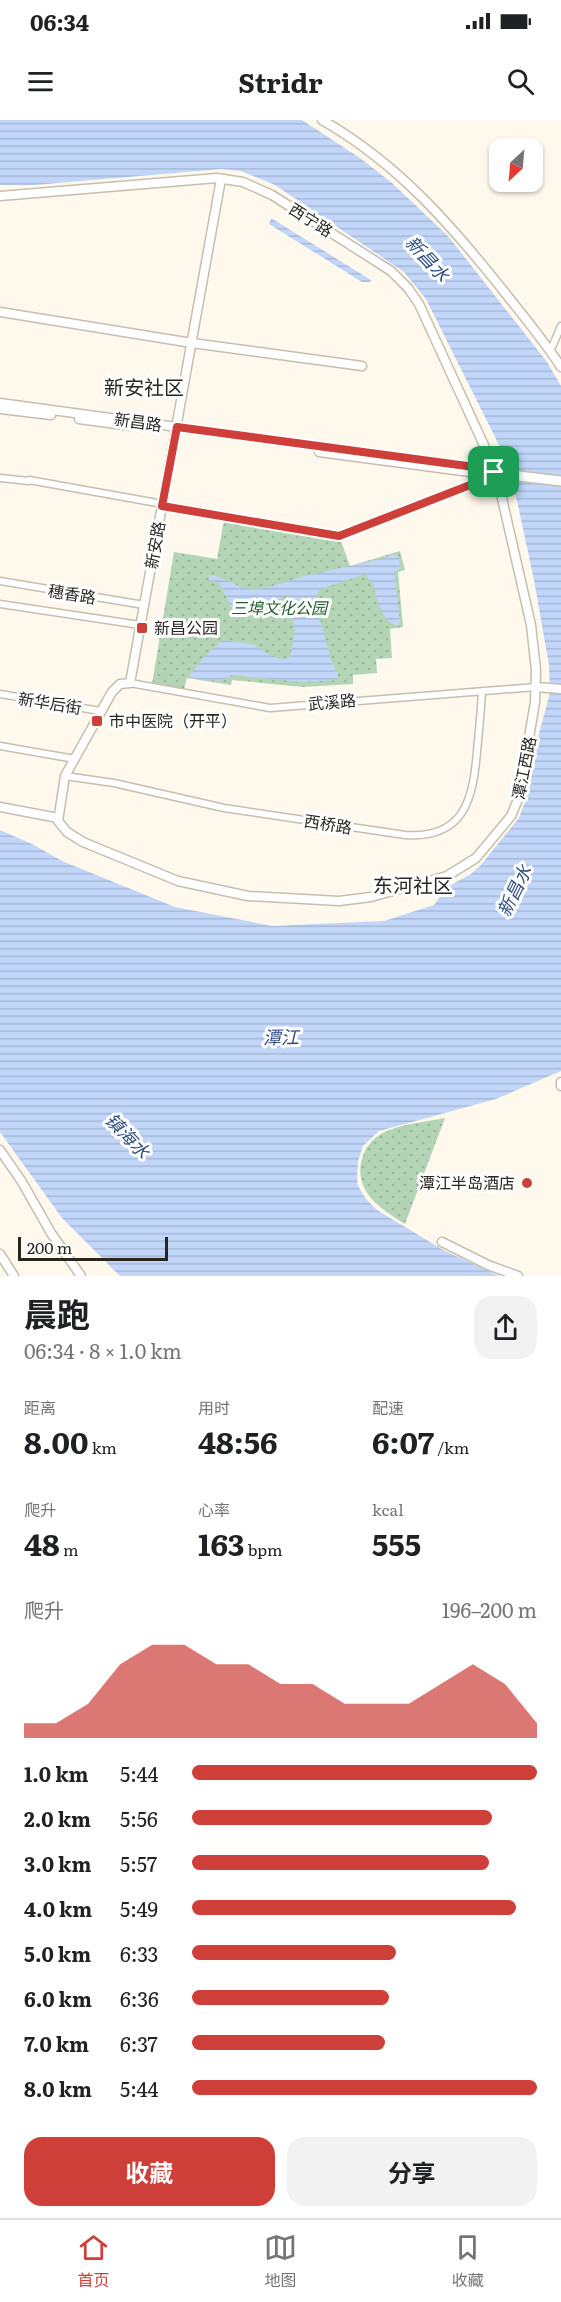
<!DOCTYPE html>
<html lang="zh">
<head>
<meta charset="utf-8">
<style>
	body { margin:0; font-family:Literata,"Noto Sans SC",serif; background:#f2f2f2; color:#202124; height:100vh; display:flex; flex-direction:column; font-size:22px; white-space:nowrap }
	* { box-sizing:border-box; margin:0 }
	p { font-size:20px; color:#757577 }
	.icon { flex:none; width:33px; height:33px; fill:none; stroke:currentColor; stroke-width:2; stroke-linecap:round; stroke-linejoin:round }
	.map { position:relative; height:1156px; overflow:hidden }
	.drawer { display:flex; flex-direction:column; background:#fff; flex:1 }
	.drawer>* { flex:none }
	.needle { width:39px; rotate:206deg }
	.fabs { position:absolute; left:489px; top:18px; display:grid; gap:12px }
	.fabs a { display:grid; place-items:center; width:54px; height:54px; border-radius:12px; background:#fff; box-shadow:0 2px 4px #0004; font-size:30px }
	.scale { position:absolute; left:18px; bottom:15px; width:150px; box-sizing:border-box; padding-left:6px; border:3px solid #29261f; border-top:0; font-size:16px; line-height:21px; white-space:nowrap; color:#29261f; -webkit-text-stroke:4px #fff; paint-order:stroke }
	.pin { position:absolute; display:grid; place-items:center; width:51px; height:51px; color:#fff; margin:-26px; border-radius:12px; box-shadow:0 3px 9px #0006 }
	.round { display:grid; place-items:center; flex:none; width:63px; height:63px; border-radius:18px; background:#f2f2f2 }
	.summary { display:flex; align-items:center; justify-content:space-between; height:102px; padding:0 24px }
	h1 { font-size:33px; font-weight:700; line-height:45px }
	.stats { display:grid; grid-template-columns:repeat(3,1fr); gap:9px; height:102px; padding:6px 24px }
	.stats div { display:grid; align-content:center }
	.stats b { font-size:30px; font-weight:700 }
	.stats small { font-size:16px; font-weight:400 }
	.stats p { font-size:16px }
	.chart { height:168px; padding:12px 24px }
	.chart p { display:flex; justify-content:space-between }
	.chart svg { width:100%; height:108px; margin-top:6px; fill:#ce3f3a; opacity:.7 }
	.button { display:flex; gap:12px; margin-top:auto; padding:12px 24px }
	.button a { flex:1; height:69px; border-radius:18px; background:#ce3f3a; color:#fff; font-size:24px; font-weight:700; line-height:69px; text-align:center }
	.button a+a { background:#f2f2f2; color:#202124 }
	ul { padding:0 24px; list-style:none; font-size:20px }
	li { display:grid; grid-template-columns:96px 72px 1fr; align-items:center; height:45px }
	li i { height:15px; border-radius:8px; background:#ce3f3a }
	.status { display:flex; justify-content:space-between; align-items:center; height:42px; padding:0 30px; background:#fff; direction:ltr }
	.status svg { height:16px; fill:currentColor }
	header { display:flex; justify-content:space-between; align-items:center; height:78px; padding:0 24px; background:#fff; font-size:27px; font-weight:700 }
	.menu { display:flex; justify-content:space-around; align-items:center; height:84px; border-top:2px solid #e0e0e0; background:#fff; font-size:16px; color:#757577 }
	.menu a { display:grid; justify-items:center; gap:3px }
	.menu .selected { color:#ce3f3a }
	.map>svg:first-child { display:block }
</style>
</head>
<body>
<div class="status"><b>06:34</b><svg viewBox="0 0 49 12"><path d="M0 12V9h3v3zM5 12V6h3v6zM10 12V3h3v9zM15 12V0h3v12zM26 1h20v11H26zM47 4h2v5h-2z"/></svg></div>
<header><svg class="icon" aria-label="menu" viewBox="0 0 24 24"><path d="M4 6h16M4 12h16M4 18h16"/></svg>Stridr<svg class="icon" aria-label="search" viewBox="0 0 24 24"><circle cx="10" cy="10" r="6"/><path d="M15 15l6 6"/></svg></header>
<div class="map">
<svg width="561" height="1156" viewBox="0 0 561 1156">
	<defs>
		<pattern id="green-dots" width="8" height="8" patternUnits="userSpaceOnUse" patternTransform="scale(1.5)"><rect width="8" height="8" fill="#b3d5b5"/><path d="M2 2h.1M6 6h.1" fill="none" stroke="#9ab79b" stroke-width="1.8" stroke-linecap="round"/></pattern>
		<pattern id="water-rules" width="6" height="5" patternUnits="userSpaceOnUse" patternTransform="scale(1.5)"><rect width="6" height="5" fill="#c1d6f9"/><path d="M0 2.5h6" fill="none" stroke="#a6b8d5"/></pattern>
	</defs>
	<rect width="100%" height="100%" fill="#fef8ed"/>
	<path fill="url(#green-dots)" d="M 224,400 L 341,421 L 350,446 L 400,431 L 405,450 L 398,452 L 403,507 L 390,509 L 392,538 L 376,539 L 377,553 L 353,555 L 353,564 L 303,567 L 232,560 L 231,565 L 187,558 L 184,569 L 152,564 L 174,432 L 217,439 Z
		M 445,998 L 405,1104 C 381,1089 353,1071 362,1039 C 365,1028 371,1020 381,1014 C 399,1004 425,1002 445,998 Z"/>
	<path fill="url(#water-rules)" d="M 0,0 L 302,0 L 360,38 L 392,63 L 448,116 L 547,242 L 561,266 L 561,951 L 496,979 L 379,1011 L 363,1026 L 358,1041 L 357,1058 L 358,1066 L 366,1079 L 377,1090 L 445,1131 L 499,1156 L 120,1156 L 62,1098 L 0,1012 L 0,710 L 34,725 L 62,741 L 175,787 L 272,806 L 384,801 L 434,785 L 447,767 L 471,754 L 480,746 L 519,698 L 529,671 L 534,632 L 550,573 L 549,545 L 534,460 L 517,381 L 503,333 L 426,179 L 404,152 L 275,65 L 241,51 L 222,49 L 34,65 L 0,65 Z
		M 271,98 L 371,160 L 370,162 L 362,162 L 269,104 Z
		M 397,434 L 401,448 L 394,452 L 400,502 L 399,505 C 380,505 377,475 372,461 L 370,462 L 366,454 L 320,469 L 316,477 L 318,492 L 332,543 L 338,553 L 338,560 L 301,562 L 232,555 L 220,561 L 197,559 L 189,556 L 204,537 L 223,520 C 232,522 242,522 251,524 C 265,529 274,544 290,537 L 295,512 L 289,476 L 285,476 C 274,482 261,492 249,488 L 246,482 L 233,488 L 231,487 L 219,462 L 210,461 L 208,455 C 224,456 236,468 252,469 C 270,469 284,462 301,457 C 333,449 365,444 397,434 Z"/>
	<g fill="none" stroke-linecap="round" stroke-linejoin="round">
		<g stroke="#c7bead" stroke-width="9">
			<path id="street" d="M 550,232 L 561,206
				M 0,358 L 29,361
				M 29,360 L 163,384
				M 162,386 L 339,416 L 470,365 L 484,354
				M 0,461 L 144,485
				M 0,484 L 140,505
				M 130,563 L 270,588 L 536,567
				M 0,574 L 100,591
				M 0,626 L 75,639
				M 65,656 L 114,663 L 224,688 L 405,715 C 464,719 473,680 477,631 C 479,611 481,591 482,571"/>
		</g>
		<g stroke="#c7bead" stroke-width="11">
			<path id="secondary" d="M 322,0 C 399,44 452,106 506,174 C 525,198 545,222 561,247
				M 0,76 L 217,58 L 243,62 L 272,75 L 391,151 L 408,168 L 419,184 L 488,334 L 501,374 L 531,505 L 536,550 L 535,582 L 519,677 L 511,696 L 476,738 L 447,756 L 371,777 L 339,781 L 248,776 L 178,761 L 83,722 L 67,712 L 58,701 L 65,656 L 112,572 L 120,564 L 130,563 L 221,59
				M 0,192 L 192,223 L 362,246
				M 0,283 L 472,347 L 494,353
				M 0,289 L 51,295
				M 79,299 L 131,306
				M 319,332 L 485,354
				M 536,567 L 561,569
				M 0,687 L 58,698
				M 561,962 L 561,966
				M 0,1030 L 22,1062 L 51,1113 L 81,1156
				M 442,1122 L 488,1145 L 518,1156
				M 0,1134 L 14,1156"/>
		</g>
		<g stroke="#c7bead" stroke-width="12">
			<path id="primary" d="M 494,353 L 561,361"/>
		</g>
		<use href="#street" stroke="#fff" stroke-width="6"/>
		<use href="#secondary" stroke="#fff" stroke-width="8"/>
		<use href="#primary" stroke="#fff" stroke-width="9"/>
	</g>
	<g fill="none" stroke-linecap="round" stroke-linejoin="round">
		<g stroke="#fff" stroke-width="12">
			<path id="route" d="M 177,307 L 467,346 L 494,352 L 484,354 L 470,365 L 339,416 L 162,386 Z"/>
		</g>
		<use href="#route" stroke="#ce3f3a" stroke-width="8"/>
	</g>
	<g fill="#ce3f3a" stroke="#fff" stroke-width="2">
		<rect x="136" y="502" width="12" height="12" rx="3"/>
		<rect x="91" y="595" width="12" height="12" rx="3"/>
		<circle cx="527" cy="1063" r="6"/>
	</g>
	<g text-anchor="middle" stroke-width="6" stroke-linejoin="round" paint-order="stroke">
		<g font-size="16" fill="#29261f" stroke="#fff">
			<text transform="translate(311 100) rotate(32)" y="6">西宁路</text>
			<text transform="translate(138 302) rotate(8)" y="6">新昌路</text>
			<text transform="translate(155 425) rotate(-80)" y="6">新安路</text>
			<text transform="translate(72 474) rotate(9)" y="6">穗香路</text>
			<text transform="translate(332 582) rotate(-5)" y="6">武溪路</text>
			<text transform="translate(50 583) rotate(9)" y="6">新华后街</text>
			<text transform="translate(524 648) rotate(-79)" y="6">潭江西路</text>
			<text transform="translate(328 704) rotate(9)" y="6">西桥路</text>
		</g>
		<g font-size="16" font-style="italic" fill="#215c2c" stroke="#fff">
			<text x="279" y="494">三埠文化公园</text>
		</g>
		<g font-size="16" fill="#29261f" stroke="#fff" text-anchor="start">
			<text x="154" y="514">新昌公园</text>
			<text x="109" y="607">市中医院（开平）</text>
			<text x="515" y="1069" text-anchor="end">潭江半岛酒店</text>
		</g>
		<g font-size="18" font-style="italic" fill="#2e4c82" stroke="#fff">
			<text transform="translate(427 139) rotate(47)" y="6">新昌水</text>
			<text transform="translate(515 771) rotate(-64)" y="6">新昌水</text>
			<text transform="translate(281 918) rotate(-1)" y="6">潭江</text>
			<text transform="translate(127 1016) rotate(46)" y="6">镇海水</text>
		</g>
		<g font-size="20" fill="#29261f" stroke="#fff">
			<text x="144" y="275">新安社区</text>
			<text x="413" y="773">东河社区</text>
		</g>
	</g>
</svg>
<div class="fabs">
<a><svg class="needle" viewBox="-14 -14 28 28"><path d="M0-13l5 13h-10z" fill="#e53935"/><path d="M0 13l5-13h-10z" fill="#757577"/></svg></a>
</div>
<div class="scale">200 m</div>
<div class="pin" style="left:494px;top:352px;background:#1e9e55"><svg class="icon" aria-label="arrive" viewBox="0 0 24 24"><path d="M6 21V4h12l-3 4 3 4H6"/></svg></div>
</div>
<section class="drawer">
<div class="summary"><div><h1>晨跑</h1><p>06:34 · 8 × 1.0 km</p></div><a class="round"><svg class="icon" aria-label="share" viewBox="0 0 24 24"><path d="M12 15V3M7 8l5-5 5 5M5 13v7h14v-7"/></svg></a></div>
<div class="stats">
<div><p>距离</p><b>8.00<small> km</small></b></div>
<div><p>用时</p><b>48:56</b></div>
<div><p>配速</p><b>6:07<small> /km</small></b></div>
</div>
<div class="stats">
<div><p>爬升</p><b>48<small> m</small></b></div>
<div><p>心率</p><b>163<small> bpm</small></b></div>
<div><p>kcal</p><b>555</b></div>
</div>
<div class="chart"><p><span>爬升</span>196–200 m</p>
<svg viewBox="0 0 160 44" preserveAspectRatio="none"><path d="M0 44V38L10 38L20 30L30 14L40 6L50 6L60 14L70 14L80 22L90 22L100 30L110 30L120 30L130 22L140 14L150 22L160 38V44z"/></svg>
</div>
<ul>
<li><b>1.0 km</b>5:44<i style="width:100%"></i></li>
<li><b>2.0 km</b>5:56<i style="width:87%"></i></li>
<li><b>3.0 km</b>5:57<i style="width:86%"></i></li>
<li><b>4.0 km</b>5:49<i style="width:94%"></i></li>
<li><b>5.0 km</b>6:33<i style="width:59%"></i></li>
<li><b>6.0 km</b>6:36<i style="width:57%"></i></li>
<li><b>7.0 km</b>6:37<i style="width:56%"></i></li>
<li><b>8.0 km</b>5:44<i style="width:100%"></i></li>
</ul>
<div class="button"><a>收藏</a><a>分享</a></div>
</section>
<nav class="menu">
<a class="selected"><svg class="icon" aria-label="home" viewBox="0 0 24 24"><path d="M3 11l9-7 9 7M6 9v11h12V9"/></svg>首页</a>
<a><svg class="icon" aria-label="map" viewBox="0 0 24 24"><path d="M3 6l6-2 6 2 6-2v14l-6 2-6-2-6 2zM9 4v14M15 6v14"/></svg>地图</a>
<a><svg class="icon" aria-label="saved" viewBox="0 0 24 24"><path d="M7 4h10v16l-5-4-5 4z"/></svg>收藏</a>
</nav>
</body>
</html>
